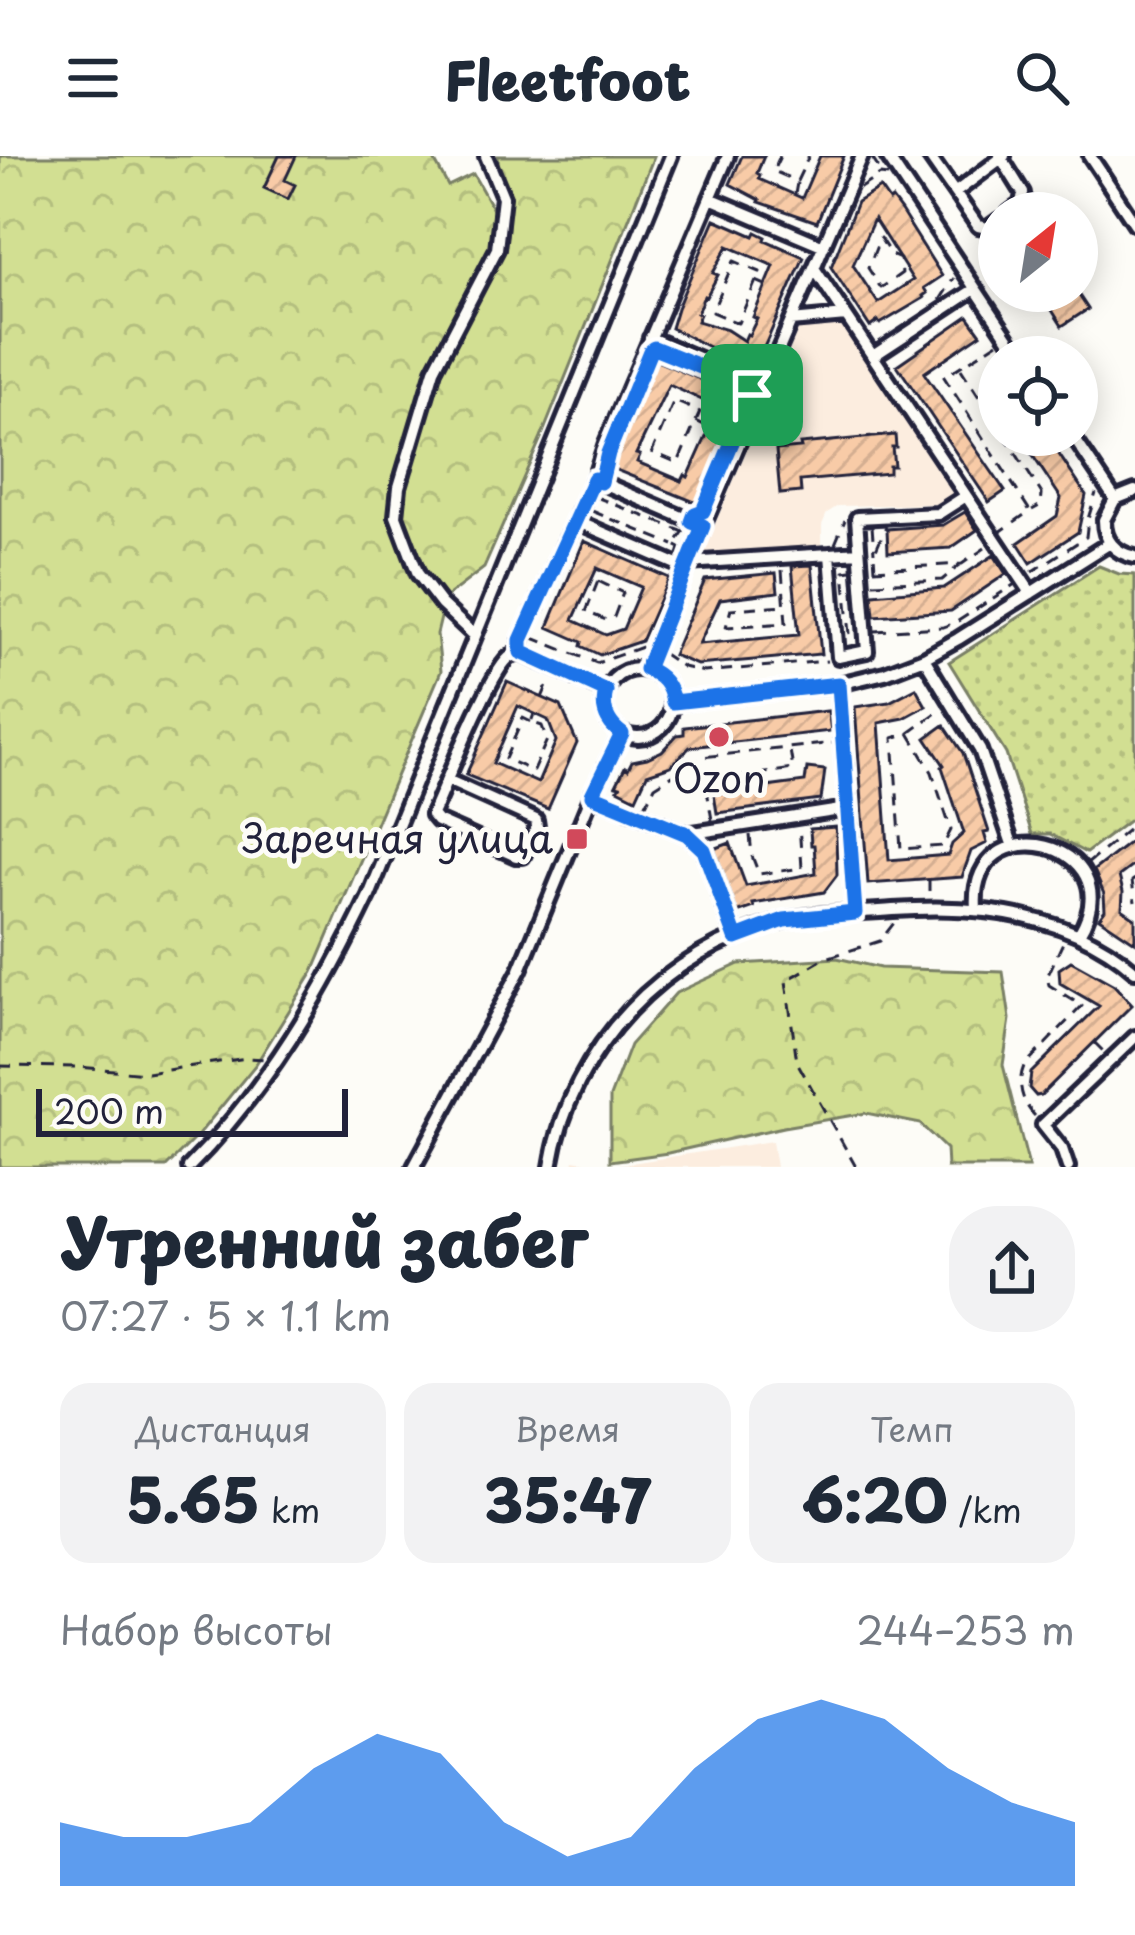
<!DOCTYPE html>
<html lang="ru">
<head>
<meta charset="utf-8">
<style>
	body { margin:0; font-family:"Playpen Sans",sans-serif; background:#f2f2f3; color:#1f2937; height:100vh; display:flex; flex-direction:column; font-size:45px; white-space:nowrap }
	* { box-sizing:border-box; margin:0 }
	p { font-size:39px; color:#747a83 }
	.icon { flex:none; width:66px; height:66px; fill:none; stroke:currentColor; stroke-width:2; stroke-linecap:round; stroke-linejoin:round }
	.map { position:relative; height:1011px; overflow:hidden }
	.drawer { display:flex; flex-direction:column; background:#fff; flex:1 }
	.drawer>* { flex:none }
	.needle { width:78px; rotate:30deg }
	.controls { position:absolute; left:978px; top:36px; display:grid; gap:24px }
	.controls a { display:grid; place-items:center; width:120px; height:120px; border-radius:50%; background:#fff; box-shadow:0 6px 30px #0003; font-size:60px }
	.scale { position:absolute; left:36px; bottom:30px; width:312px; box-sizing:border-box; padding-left:12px; border:6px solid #22223b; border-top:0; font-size:33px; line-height:42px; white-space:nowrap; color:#22223b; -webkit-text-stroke:9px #fdfcf7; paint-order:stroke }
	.pin { position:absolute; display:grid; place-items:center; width:102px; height:102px; color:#fff; margin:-51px; border-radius:24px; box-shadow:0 6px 18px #0006 }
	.round { display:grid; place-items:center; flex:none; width:126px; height:126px; border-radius:48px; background:#f2f2f3 }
	.headline { display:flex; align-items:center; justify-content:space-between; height:204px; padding:0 60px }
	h1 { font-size:66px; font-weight:800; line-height:90px }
	.figures { display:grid; grid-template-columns:repeat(3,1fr); gap:18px; height:204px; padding:12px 60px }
	.figures div { display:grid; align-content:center; border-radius:30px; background:#f2f2f3; text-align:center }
	.figures b { font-size:60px; font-weight:800 }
	.figures small { font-size:33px; font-weight:400 }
	.figures p { font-size:33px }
	.chart { height:336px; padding:24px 60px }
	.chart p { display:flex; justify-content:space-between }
	.chart svg { width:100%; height:216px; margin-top:12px; fill:#1a73e8; opacity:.7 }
	header { display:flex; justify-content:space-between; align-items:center; height:156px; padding:0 60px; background:#fff; font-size:54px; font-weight:800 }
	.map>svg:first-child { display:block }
</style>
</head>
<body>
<header><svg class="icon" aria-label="menu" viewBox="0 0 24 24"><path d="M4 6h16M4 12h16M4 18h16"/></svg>Fleetfoot<svg class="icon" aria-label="search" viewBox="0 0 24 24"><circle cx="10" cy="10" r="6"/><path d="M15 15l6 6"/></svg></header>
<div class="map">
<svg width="1135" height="1011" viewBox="0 0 1135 1011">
	<defs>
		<pattern id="grass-dots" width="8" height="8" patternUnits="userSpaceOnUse" patternTransform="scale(3)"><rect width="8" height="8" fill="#d2df92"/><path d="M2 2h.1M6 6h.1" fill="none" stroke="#b4bf7f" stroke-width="1.8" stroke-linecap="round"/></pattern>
		<pattern id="forest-crowns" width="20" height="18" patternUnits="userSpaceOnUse" patternTransform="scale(3)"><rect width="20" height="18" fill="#d2df92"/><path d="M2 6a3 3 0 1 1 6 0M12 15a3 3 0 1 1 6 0" fill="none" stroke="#b4bf7f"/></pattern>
		<pattern id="building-hatch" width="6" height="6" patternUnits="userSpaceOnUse" patternTransform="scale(3)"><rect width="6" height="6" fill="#f8cba7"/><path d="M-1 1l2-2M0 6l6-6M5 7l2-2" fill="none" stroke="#d4ae91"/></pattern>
	</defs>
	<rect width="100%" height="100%" fill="#fdfcf7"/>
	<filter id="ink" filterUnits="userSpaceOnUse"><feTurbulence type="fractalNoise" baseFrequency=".00833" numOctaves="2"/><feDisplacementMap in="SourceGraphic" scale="24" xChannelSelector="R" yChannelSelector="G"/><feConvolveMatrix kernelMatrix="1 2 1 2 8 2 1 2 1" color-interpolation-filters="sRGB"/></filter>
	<g filter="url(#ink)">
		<path fill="#fceddf" d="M 843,170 L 956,335 L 938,348 L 838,350 L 827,357 L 822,369 L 822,389 L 701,401 L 798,174 Z
			M 772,985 L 776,1011 L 573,1011 L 574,1004 L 612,1010 Z"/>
		<path fill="url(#grass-dots)" stroke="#7a8066" stroke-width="3" d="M 1099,410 L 1119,418 L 1135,419 L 1135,660 L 1086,697 L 1050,678 L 1032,678 L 1006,598 L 949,506 Z"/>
		<path fill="url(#forest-crowns)" stroke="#7a8066" stroke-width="3" d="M 0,0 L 432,0 L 448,30 L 473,18 L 496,59 L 505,87 C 515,59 498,30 498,0 L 654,0 L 541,282 L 484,412 L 446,441 L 437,478 L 441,515 L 313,816 L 256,908 L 199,978 L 166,1011 L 0,1011 Z
			M 837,802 L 880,812 L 1003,816 L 1010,863 L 1003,909 L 1029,1011 L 947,1011 L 946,993 L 920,968 L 866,957 L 783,971 L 668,997 L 610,1005 L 610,941 L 630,889 L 676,837 L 739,808 Z"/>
		<path fill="url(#building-hatch)" stroke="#22223b" stroke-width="3" fill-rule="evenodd" d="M 279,0 L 296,0 L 285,24 L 295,29 L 288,43 L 264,32 Z
			M 742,0 L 764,0 L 757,17 L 760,19 L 759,23 L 802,42 L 820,0 L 844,0 L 817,66 L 759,46 L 760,44 L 730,28 Z
			M 880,32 L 889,45 L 892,43 L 901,55 L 942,120 L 924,132 L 927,137 L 923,140 L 924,142 L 880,168 L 878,165 L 870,171 L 831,111 L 857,46 ZM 874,63 L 913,124 L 878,147 L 853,109 Z
			M 715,63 L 754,80 L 756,76 L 766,81 L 765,84 L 804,101 L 757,207 L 732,198 L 725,199 L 671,172 L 677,152 ZM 728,90 L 774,110 L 753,161 L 757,163 L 749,179 L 747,178 L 744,185 L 727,174 L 697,165 L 700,158 L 697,157 L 704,140 L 706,141 L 718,119 L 713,117 Z
			M 1040,135 L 1076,135 L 1088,153 L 1062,170 Z
			M 968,160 L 981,178 L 924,217 L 1005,335 L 989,346 L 897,209 Z
			M 655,204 L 743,241 L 697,347 L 611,312 ZM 669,229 L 715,250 L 710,263 L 713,264 L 710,272 L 688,321 L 685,319 L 682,325 L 637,306 L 640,299 L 636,298 Z
			M 895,279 L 896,291 L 892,291 L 894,310 L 889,310 L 889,317 L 800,325 L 801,336 L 780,338 L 776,294 L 801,292 L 800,288 Z
			M 1019,279 L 1046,279 L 1086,339 L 1078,376 L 1031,407 L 1018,387 L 1057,360 L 1061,342 Z
			M 965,356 L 977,374 L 951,392 L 888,396 L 887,373 L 943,369 Z
			M 584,385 L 669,422 L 641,485 L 600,499 L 581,490 L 582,486 L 548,471 ZM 597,412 L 641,431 L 623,473 L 606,479 L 573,464 Z
			M 994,399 L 1006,418 L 951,455 L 874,460 L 872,438 L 944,432 Z
			M 812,409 L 821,498 L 697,509 L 673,499 L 705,424 L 776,417 L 778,436 L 720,443 L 699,488 L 799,479 L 792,410 Z
			M 507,526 L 561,550 L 577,587 L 548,653 L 466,619 ZM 518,550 L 548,564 L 556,585 L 538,627 L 493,607 Z
			M 916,532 L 926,550 L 904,562 L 879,567 L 889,704 L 948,699 L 952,688 L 964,677 L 942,611 L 944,609 L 926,582 L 944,569 L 963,597 L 989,676 L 984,677 L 987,687 L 971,695 L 962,721 L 868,728 L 855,551 L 889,546 Z
			M 828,555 L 831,575 L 690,591 L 671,610 L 647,618 L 636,642 L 618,633 L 620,630 L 616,629 L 625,611 L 628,613 L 632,605 L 647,602 L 662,595 L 677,579 L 684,578 L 684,571 Z
			M 807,612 L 825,614 L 821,644 L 717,657 L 714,638 L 805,626 Z
			M 836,671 L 837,719 L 824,736 L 753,748 L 754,751 L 737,757 L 714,693 L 730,687 L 746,730 L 816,717 L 814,689 L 811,689 L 810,673 Z
			M 1135,682 L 1135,708 L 1119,720 L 1123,736 L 1122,753 L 1135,762 L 1135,786 L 1099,762 L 1105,754 L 1104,738 L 1094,714 Z
			M 1071,805 L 1114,829 L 1132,849 L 1041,939 L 1036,940 L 1029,932 L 1031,917 L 1099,850 L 1060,827 L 1059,813 Z"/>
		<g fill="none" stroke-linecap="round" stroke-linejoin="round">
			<g stroke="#22223b" stroke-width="20">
				<path id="minor" d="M 887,0 L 1021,201
					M 929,0 L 978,70 L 988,72 L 999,64
					M 1000,0 L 1023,37 L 1021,48 L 1009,57
					M 1090,0 L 1135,68
					M 956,36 L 1004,0
					M 710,42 L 824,90
					M 814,112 L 1031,437
					M 791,165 L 846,160
					M 650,182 L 763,230
					M 873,200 L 975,133
					M 1072,279 L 1115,343
					M 594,323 L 703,370
					M 1135,335 L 1115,343 L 1104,364 C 1104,385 1115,397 1135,401
					M 576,365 L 685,412
					M 859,396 L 830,398 L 838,501 L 867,495 L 860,403 L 857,362 L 938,358 L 966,340
					M 687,407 L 830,398
					M 474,479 L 441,448 L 418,418 L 396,360 L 399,331 L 434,214 L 497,93 L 503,41 L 486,0
					M 521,497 L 521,484 L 594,323 L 606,287 L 728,0
					M 924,502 L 980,594 L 1013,691
					M604 547a34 34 0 1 1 68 0a34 34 0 1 1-68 0Z
					M 646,513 L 685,412 L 862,0
					M 839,528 L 855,757
					M 673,546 L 839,528 L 885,517 L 924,502 L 958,483 L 1110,387
					M 447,624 L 536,664 L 537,671 L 523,700 L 516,700 L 437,665 L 432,659 L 433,656 C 446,628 491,512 511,500 C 514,498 518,498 521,497 L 606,535
					M 592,639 L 687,678 L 704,694 L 736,782
					M 687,678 L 847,653
					M 976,753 C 968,645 1135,686 1079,778
					M 189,1011 C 267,933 322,838 369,740 L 671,0
					M 414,1011 L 520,814 L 592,639 L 622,577
					M 551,1011 C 570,892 665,793 783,765 C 818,756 857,757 893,754 C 976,748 1070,757 1135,815
					M 1068,1011 L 1062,993 L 1043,969 L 1135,881"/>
			</g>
			<path stroke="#22223b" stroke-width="3" stroke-dasharray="12 9" stroke-linecap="butt" d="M 780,0 L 773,15 L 797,25 L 809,0
				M 872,2 L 883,19
				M 860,32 L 880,19 L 888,20
				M 795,38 L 797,27
				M 880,82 L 891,99 L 900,103 L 902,117 L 881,132 L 868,112 Z
				M 756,125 L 738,167 L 712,156 L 734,105 L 760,116 L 756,125 L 770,131
				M 940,144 L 954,122
				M 998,186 L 944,221 L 1030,355 L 1000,376
				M 961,213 L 999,272
				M 696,265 L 700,256 L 674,245 L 652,296 L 678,307 L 696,265 L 710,272
				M 1004,279 L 1042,338 L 1041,349 L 1032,354
				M 596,341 L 684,376
				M 592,355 L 674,389
				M 872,370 L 874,396
				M 581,374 L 673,412 L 676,416 L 647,489 L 597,507 L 531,481 L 576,376 Z
				M 835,388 L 845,364
				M 678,399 L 680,392 L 674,389 L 684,375
				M 874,413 L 962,408 L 985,392
				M 875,413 L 874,398 L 886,370
				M 782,414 L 786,467 L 726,471 L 731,453 L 785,449
				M 1032,416 L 1086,381 L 1088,363 L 1096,337
				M 598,425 L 586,456 L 606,464 L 614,461 L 623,437 L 598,425 L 600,413
				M 873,427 L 942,424 L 960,409
				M 875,475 L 943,471 L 955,467 L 1015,428
				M 850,478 L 844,415 L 851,414
				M 662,497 L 683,511 L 704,516 L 827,505
				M 542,542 L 550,523
				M 531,566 L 523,562 L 505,603 L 533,615 L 547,584 L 542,570 L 531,566 L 534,558
				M 909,577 L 932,616 L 951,674 L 943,690 L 901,693 L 893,582 L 909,577 L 943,552
				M 644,652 L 655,630 L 702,601 L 834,587
				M 712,664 L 707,634 L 722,623 L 793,613 L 790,594
				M 750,679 L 752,700 L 759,718 L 802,712 L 799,668
				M 1087,708 L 1135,668
				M 929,723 L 929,735
				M 1135,723 L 1132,725 L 1135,746
				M 1094,886 L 1106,898
				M 0,910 L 79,911 L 147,917 L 246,902 L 267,903
				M 1035,960 C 1021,946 1017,927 1024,910 L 1082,850 L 1049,829 L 1047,821 L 1065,782
				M 856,1011 L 797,906 L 786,825 L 823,803 L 880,785 L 894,767"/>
			<use href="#minor" stroke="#fdfcf7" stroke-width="10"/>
		</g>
	</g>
	<g fill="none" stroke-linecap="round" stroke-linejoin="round" filter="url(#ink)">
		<g stroke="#fff" stroke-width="24">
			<path id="route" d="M 654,192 L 748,230 L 752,239 L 703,355 L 695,358 L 692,366 L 703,370 L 646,513 C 662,519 670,529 673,546 L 839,528 L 855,757 L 784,764 L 736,782 L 704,694 L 687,678 L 592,639 L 622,578 C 607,567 601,553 606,535 L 521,496 L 521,484 L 594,323 L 601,326 L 608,297 L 650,195 Z"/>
		</g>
		<use href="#route" stroke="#1a73e8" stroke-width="15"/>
	</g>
	<g fill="#d1495b" stroke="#fdfcf7" stroke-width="4.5">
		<circle cx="719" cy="581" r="12"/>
		<rect x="565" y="671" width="24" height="24" rx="6"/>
	</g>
	<g text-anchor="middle" stroke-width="10" stroke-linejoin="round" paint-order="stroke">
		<g font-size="39" fill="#22223b" stroke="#fdfcf7">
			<text x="719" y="637">Ozon</text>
			<text x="553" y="697" text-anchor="end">Заречная улица</text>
		</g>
	</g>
</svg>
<div class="controls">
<a><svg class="needle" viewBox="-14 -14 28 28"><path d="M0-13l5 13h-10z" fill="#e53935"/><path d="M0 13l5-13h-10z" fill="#747a83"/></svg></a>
<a><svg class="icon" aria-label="locate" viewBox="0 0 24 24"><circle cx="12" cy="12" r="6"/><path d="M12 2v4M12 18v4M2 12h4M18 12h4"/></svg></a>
</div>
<div class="scale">200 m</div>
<div class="pin" style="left:752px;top:239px;background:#1e9e55"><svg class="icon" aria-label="arrive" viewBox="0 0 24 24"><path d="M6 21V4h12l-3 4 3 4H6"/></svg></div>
</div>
<section class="drawer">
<div class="headline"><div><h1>Утренний забег</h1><p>07:27 · 5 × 1.1 km</p></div><a class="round"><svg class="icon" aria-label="share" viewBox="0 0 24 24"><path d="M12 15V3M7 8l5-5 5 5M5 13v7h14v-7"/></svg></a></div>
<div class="figures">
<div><p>Дистанция</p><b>5.65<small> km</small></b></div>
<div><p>Время</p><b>35:47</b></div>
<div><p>Темп</p><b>6:20<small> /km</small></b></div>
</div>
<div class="chart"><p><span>Набор высоты</span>244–253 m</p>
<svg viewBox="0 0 160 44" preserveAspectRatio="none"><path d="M0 44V31L10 34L20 34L30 31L40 20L50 13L60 17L70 31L80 38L90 34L100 20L110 10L120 6L130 10L140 20L150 27L160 31V44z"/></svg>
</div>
</section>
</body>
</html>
